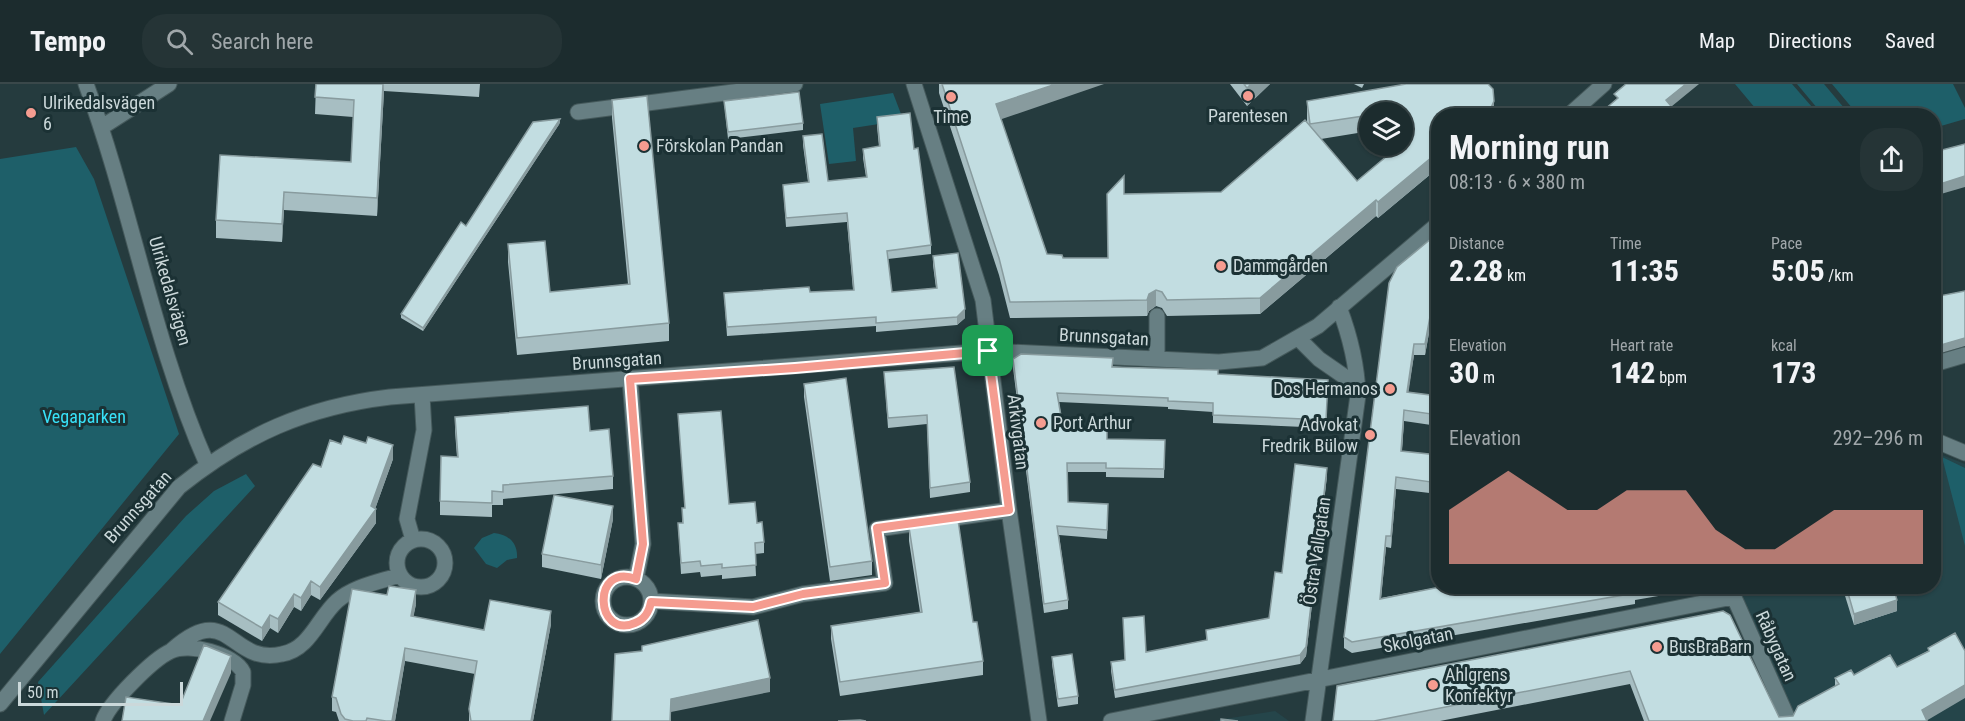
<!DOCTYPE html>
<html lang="en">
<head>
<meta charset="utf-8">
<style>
	body { margin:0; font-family:"Roboto Condensed",sans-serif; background:#253436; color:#f1f3f6; height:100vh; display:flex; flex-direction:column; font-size:22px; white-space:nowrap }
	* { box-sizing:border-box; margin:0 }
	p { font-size:20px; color:#a0a7aa }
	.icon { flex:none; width:33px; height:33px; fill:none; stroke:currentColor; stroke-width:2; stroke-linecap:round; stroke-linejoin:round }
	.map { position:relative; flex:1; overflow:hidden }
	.panel { position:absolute; left:1431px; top:24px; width:510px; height:486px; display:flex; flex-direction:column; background:#1c2c2e; border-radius:24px; box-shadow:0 2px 4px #0004,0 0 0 2px #3a484a }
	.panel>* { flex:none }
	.controls { position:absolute; left:1359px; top:18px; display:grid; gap:12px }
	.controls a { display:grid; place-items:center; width:54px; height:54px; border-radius:50%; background:#1c2c2e; box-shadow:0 2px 4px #0004,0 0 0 2px #3a484a; font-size:30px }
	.scale { position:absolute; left:18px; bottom:15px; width:165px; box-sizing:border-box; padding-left:6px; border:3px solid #cbd8da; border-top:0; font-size:16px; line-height:21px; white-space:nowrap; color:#cbd8da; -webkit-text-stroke:4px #1b3134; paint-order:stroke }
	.pin { position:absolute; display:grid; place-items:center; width:51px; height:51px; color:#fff; margin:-26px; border-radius:12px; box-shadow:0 3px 9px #0006 }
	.round { display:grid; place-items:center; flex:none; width:63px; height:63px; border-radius:24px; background:#253436 }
	.overview { display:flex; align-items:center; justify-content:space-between; height:102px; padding:0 18px }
	h1 { font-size:33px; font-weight:700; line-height:45px }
	.metrics { display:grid; grid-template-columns:repeat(3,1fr); gap:9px; height:102px; padding:6px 18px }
	.metrics div { display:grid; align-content:center }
	.metrics b { font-size:30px; font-weight:700 }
	.metrics small { font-size:16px; font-weight:400 }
	.metrics p { font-size:16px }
	.chart { height:168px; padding:12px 18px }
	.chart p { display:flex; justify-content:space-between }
	.chart svg { width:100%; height:108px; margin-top:6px; fill:#f59c90; opacity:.7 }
	header { display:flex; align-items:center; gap:36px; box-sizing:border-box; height:84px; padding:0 30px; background:#1c2c2e; border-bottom:2px solid #3a484a }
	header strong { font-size:28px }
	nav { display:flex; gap:33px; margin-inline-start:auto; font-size:21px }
	.search { width:420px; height:54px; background:#253436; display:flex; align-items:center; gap:15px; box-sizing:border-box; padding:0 21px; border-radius:24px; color:#a0a7aa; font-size:22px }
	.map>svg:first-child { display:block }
</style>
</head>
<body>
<header>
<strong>Tempo</strong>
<div class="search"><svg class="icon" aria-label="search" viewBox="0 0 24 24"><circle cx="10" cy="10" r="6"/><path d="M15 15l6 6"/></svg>Search here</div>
<nav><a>Map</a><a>Directions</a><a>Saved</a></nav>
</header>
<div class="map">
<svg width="1965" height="637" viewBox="0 0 1965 637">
	<rect width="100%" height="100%" fill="#253b3e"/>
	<path fill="#25454a" d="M 1934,356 L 1939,359 L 1942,371 L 1965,380 L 1965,637 L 1789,637 L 1729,503 L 1934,502 Z
		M 1275,627 L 1289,637 L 1212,637 Z"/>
	<path fill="#1e5f69" d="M 1735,0 L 1792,0 L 1819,31 L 1761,31 Z
		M 1797,0 L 1824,0 L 1850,31 L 1823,31 Z
		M 1832,0 L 1953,0 L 1965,24 L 1965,35 L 1934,44 L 1934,32 L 1905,31 L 1897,29 L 1894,31 L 1858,31 Z
		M 893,9 L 901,30 L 892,38 L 853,44 L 856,77 L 829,80 L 820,20 Z
		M 76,63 L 94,95 L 179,350 L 0,570 L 0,75 Z
		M 1942,373 L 1965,384 L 1965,462 Z
		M 246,390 L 255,402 L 44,631 L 38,598 L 186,432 L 214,407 Z
		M 494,449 C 508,450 518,459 517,474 L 507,476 L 497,484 L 486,480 L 474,464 L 482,454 Z"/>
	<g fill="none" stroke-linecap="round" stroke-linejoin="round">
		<g stroke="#45595b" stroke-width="17">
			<path id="minor" d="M 86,0 C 132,125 153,258 207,380
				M 914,0 L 983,216 L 1009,426 L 1039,637
				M 578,28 L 795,0
				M 1568,32 L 1604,0
				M 102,43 L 169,0
				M 1157,232 L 1157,275
				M 1299,255 L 1319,275 L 1358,302
				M 1934,280 L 1965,271
				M 630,295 L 643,460 L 636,495
				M 1934,356 L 1965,369
				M397 479a24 24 0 1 1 48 0a24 24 0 1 1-48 0Z
				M 413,456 L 407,435 L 424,346 L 422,311
				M603 517a24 24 0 1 1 48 0a24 24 0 1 1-48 0Z
				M 1729,502 L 1789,637
				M 651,517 L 753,523 L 803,510 L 885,499 L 877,445 L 1009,426
				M 172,566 C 230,514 229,582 282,570 C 310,565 318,534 337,517 C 354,502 379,498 400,491
				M 0,620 L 179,403 C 244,351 306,323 390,313 L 988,267 L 1219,278 L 1262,274 L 1318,242 L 1438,140
				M 103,637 C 109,619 153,575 171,567 C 189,558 234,570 243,588 L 243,601 L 232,637
				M 1111,637 L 1733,513
				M 1313,637 L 1358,311 C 1357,280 1350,252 1339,223"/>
		</g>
		<use href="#minor" stroke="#677f83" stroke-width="15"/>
	</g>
	<path fill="#a7bec2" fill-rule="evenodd" d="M 316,0 L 480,0 L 479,13 L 384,7 L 377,132 L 284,126 L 282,158 L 216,154 L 216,136 L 351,78 L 353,33 L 315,30 Z
		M 939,0 L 942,0 L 1001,35 L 1047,170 L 1063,174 L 1108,174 L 1124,110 L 1221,108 L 1307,38 L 1307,17 L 1494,32 L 1438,32 L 1438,84 L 1378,134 L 1376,132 L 1260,230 L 1167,232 L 1162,224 L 1156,222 L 1149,227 L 1147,232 L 1010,234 L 999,191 L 939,9 ZM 1370,28 L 1402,28 L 1402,62 L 1357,97 L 1321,55 L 1370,47 Z
		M 1230,0 L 1270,0 L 1247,22 Z
		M 1354,0 L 1364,0 L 1362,4 Z
		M 612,16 L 669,239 L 669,257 L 517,271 L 508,178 L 508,160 L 550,208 L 628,200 L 612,34 Z
		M 724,17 L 803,39 L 803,46 L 728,55 Z
		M 877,33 L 914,65 L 931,161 L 931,170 L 888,175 L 892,208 L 936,204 L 933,181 L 933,172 L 965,234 L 957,241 L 876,248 L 876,242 L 727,252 L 724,209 L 810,208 L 853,206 L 847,138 L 786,143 L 783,101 L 808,98 L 803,61 L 803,52 L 828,97 L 866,93 L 863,74 L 863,65 L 879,63 L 877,42 Z
		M 560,39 L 423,247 L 401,234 L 401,230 L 466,142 Z
		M 1389,199 L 1436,211 L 1425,271 L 1414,271 L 1408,308 L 1438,312 L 1438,342 L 1404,337 L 1402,367 L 1438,371 L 1438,410 L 1396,405 L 1391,464 L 1386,463 L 1381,514 L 1445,502 L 1711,503 L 1635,516 L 1635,520 L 1352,569 L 1344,564 L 1344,553 Z
		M 1013,275 L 1218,290 L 1328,296 L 1326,344 L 1213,339 L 1213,328 L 1168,325 L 1168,323 L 1059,318 L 1063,344 L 1107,355 L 1165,356 L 1164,394 L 1106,393 L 1106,388 L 1068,388 L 1068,418 L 1108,429 L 1107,455 L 1059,451 L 1068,516 L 1068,525 L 1044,529 L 1013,284 Z
		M 954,283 L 970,398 L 970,408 L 930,414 L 927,340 L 888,344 L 884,288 Z
		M 804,300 L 872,477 L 872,491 L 830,497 L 804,313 Z
		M 678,330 L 729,420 L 757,439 L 764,458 L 764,469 L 755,470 L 756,492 L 722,495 L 722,491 L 701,493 L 700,488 L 681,490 L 678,439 L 682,439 L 682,424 L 685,424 Z
		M 455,333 L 590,347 L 613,392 L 613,405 L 503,415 L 503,421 L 492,421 L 492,433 L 440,431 L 440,417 L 457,373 L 455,347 Z
		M 393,375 L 375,425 L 376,439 L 320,516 L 311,511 L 301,527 L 294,523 L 278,549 L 270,544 L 262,557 L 218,531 L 218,518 L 321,383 Z
		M 1327,392 L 1306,572 L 1300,580 L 1115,614 L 1111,587 L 1111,578 L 1124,576 L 1146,568 L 1206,556 L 1206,546 L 1269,534 L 1282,489 Z
		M 613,435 L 601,495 L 542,483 L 542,470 Z
		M 909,443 L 983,577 L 983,591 L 840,612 L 831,555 L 831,542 L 920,528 L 909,457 Z
		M 1842,502 L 1893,502 L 1897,527 L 1854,541 Z
		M 416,520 L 413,533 L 484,546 L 551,540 L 533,637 L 469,637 L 469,625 L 475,590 L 405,577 L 395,637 L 339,637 L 336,628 L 332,627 L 332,613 Z
		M 1723,527 L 1779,633 L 1793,632 L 1835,602 L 1835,594 L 1854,591 L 1897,583 L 1928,567 L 1928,564 L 1955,549 L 1927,637 L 1644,637 L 1630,600 L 1440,637 L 1333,637 Z
		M 1052,573 L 1078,612 L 1078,620 L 1058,623 L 1052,580 Z"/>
	<path fill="#889b9e" d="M 383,0 L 384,7 L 377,132 L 377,114 Z
		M 1056,0 L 1104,0 L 996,37 L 996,20 Z
		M 1251,0 L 1270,0 L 1247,22 L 1247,4 Z
		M 1686,0 L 1699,0 L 1666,27 L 1666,16 Z
		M 1494,17 L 1494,32 L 1483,32 Z
		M 560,35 L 560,39 L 423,247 L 423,244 Z
		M 1438,68 L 1438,84 L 1378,134 L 1378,118 Z
		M 1965,92 L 1965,103 L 1934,112 L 1934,102 Z
		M 284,108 L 284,126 L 282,158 L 282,140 Z
		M 1376,116 L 1376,132 L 1260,230 L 1260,214 Z
		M 1438,198 L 1438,209 L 1436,211 L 1425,271 L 1425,260 L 1436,200 Z
		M 1156,206 L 1156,222 L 1149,227 L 1147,232 L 1147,216 L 1149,210 Z
		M 965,225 L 965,234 L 957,241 L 957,233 Z
		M 1965,254 L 1965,262 L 1934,271 L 1934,263 Z
		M 1414,260 L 1414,271 L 1407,319 L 1407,308 Z
		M 1404,326 L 1404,337 L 1401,378 L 1401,367 Z
		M 393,361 L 393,375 L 374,428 L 376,425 L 376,439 L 320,516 L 320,503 L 371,422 Z
		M 1327,384 L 1327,392 L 1306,572 L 1300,580 L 1300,571 Z
		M 1396,393 L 1396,405 L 1391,464 L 1391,452 Z
		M 613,422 L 613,435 L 601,495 L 601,481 Z
		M 1386,452 L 1386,463 L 1380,526 L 1380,515 Z
		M 311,497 L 311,511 L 301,527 L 301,514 Z
		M 416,506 L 416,520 L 411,546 L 411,532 Z
		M 294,510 L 294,523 L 278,549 L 278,535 Z
		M 1897,516 L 1897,527 L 1854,541 L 1854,530 Z
		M 551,527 L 551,540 L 533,637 L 531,637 Z
		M 270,531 L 270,544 L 262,557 L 262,544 Z
		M 405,564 L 405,577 L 395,637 L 392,637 Z
		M 231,572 L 231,589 L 210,637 L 203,637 Z
		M 770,594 L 770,608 L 671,628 L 671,637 L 670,637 L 671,615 Z
		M 1965,601 L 1965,614 L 1926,637 L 1922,626 Z"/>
	<path fill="#c2dde1" stroke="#889b9e" stroke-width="1.5" d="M 316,0 L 383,0 L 377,114 L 284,108 L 282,140 L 216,136 L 220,71 L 351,78 L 354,16 L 315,13 Z
		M 942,0 L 1056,0 L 996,20 L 1047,170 L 1062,171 L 1063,174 L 1108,174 L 1107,110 L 1124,92 L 1124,110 L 1221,108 L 1305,36 L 1357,97 L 1399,62 L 1402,62 L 1402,58 L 1407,54 L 1402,49 L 1402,28 L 1394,28 L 1393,27 L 1383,28 L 1370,28 L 1370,31 L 1310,40 L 1307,17 L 1406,0 L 1488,0 L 1493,5 L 1494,17 L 1490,26 L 1483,32 L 1438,32 L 1438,68 L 1378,118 L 1376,116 L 1260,214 L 1167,216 L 1162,208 L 1156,206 L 1149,210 L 1147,216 L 1010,218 L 999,174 Z
		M 1244,0 L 1251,0 L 1247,4 Z
		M 1626,0 L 1686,0 L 1666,16 L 1676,28 L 1675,32 L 1597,32 L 1618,14 L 1614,10 Z
		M 799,8 L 803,39 L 728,48 L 724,17 Z
		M 647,12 L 669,239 L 517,254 L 508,160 L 545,157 L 550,208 L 630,200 L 612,16 Z
		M 910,29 L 914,65 L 918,64 L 931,161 L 887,167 L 892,208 L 937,204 L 933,172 L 958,169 L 965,225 L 957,233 L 876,239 L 876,233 L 727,243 L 724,209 L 809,203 L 810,208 L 854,206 L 847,129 L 786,134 L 783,101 L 809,98 L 803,52 L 822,50 L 828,97 L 867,93 L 863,65 L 880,62 L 877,33 Z
		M 560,35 L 423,244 L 401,230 L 461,138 L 466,142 L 533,38 Z
		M 1965,60 L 1965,92 L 1934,102 L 1934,68 Z
		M 1438,149 L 1438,198 L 1436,200 L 1425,260 L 1414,260 L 1407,308 L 1438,312 L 1438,331 L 1404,326 L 1401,367 L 1438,371 L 1438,399 L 1396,393 L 1391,452 L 1386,452 L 1380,515 L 1445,502 L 1648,502 L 1635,505 L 1635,509 L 1352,558 L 1344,553 L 1389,199 L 1397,183 Z
		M 1965,207 L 1965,254 L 1934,263 L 1934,213 Z
		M 1021,270 L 1113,274 L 1112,283 L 1218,286 L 1218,290 L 1328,296 L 1326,336 L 1213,331 L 1213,319 L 1168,317 L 1168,314 L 1057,309 L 1063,344 L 1107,345 L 1107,355 L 1165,356 L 1164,385 L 1106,384 L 1106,379 L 1067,379 L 1068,418 L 1108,420 L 1107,446 L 1057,442 L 1068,516 L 1044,520 L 1013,275 Z
		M 954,283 L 970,398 L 930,404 L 927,331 L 888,334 L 884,288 Z
		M 846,294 L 872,477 L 830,483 L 804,300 Z
		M 588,322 L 590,347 L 609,345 L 613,392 L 503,401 L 503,408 L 492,407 L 492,419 L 440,417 L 441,372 L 458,373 L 455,333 Z
		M 721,327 L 729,420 L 755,418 L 757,439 L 762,438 L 764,458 L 755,459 L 756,481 L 722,484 L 722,480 L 701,482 L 700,477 L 681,479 L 678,439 L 683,439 L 682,424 L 685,424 L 678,330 Z
		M 344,352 L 366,359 L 368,353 L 393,361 L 371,422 L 376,425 L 320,503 L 311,497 L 301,514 L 294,510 L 278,535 L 270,531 L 262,544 L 218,518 L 313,380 L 321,383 L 330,356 L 341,360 Z
		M 1295,380 L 1327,384 L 1306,563 L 1300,571 L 1115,606 L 1111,578 L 1125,576 L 1123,534 L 1144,532 L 1146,568 L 1207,556 L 1206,546 L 1269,534 L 1275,488 L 1282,489 Z
		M 554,411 L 613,422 L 601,481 L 542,470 Z
		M 958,436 L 973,538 L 977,538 L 983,577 L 840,598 L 831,542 L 922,528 L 909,443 Z
		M 389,502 L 416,506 L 411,532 L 484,546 L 490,516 L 551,527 L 531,637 L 471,637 L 469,625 L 477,577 L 405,564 L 392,637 L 386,637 L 367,634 L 366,637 L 353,637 L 345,635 L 341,630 L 336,614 L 332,613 L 352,505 L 387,511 Z
		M 1846,502 L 1893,502 L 1897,516 L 1854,530 Z
		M 1723,527 L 1730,531 L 1779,633 L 1793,632 L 1798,622 L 1839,600 L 1835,594 L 1851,586 L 1854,591 L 1890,571 L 1897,583 L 1929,567 L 1928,564 L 1955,549 L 1965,567 L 1965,601 L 1922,626 L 1927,637 L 1649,637 L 1630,587 L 1374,637 L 1333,637 L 1337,602 Z
		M 758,536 L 770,594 L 671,615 L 670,637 L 612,637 L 615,570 L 642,567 L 642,562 Z
		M 204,561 L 231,572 L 203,637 L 122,637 L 126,613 L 180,621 Z
		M 1072,570 L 1078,612 L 1058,615 L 1052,573 Z
		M 1221,635 L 1238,637 L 1221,637 Z
		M 860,636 L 866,637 L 838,637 Z"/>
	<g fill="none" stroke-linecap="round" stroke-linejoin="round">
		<g stroke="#fff" stroke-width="12">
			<path id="route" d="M 988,267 L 1009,426 L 877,444 L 885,499 L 803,510 L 753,523 L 651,518 C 649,528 645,535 635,539 C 595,556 591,478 636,495 L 643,460 L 630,295 L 795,284 Z"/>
		</g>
		<use href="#route" stroke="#f59c90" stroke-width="8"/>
	</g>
	<g fill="#f59c90" stroke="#1b3134" stroke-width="2">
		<circle cx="1248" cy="12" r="6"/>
		<circle cx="951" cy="13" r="6"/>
		<circle cx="31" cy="29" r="6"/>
		<circle cx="644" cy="62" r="6"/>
		<circle cx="1221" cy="182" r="6"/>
		<circle cx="1390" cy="305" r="6"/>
		<circle cx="1041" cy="339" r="6"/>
		<circle cx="1370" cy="351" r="6"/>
		<circle cx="1657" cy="563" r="6"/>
		<circle cx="1433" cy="601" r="6"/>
	</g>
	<g text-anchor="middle" stroke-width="6" stroke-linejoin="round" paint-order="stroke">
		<g font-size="18" fill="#cbd8da" stroke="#1b3134" text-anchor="start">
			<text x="43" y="25">Ulrikedalsvägen<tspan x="43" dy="21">6</tspan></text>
			<text x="1248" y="38" text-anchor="middle">Parentesen</text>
			<text x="951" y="39" text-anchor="middle">Time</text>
			<text x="656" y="68">Förskolan Pandan</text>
			<text x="1233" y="188">Dammgården</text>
			<text x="1378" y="311" text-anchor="end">Dos Hermanos</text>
			<text x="1053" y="345">Port Arthur</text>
			<text x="1358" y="347" text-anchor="end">Advokat<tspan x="1358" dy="21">Fredrik Bülow</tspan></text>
			<text x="1669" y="569">BusBraBarn</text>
			<text x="1445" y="597">Ahlgrens<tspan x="1445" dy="21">Konfektyr</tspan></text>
		</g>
		<g font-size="18" fill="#cbd8da" stroke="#1b3134">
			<text transform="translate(170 207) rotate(74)" y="6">Ulrikedalsvägen</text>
			<text transform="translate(1104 253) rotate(3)" y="6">Brunnsgatan</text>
			<text transform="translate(617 277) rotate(-4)" y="6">Brunnsgatan</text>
			<text transform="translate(1018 348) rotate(83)" y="6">Arkivgatan</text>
			<text transform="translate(138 423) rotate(-48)" y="6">Brunnsgatan</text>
			<text transform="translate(1317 467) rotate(-82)" y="6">Östra Vallgatan</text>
			<text transform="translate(1418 556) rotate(-11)" y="6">Skolgatan</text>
			<text transform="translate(1776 562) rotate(66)" y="6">Råbygatan</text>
		</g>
		<g font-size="18" fill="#38e2f9" stroke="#1b3134">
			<text x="84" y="339">Vegaparken</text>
		</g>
	</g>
</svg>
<div class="controls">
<a><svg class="icon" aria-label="layers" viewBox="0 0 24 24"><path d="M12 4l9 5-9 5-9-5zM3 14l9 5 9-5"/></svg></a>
</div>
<div class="scale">50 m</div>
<div class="pin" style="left:988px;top:267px;background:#1e9e55"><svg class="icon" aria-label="arrive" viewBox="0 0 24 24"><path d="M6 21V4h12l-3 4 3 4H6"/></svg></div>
<section class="panel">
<div class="overview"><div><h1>Morning run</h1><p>08:13 · 6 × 380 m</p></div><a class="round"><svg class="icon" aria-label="share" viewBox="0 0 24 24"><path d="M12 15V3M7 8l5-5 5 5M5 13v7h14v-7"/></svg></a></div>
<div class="metrics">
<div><p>Distance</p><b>2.28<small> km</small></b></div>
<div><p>Time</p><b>11:35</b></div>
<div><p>Pace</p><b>5:05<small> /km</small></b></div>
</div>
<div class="metrics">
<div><p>Elevation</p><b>30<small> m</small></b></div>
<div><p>Heart rate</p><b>142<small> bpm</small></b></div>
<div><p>kcal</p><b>173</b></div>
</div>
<div class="chart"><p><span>Elevation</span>292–296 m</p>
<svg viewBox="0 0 160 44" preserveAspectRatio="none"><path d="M0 44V22L10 14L20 6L30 14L40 22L50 22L60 14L70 14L80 14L90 30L100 38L110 38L120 30L130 22L140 22L150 22L160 22V44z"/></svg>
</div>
</section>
</div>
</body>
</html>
